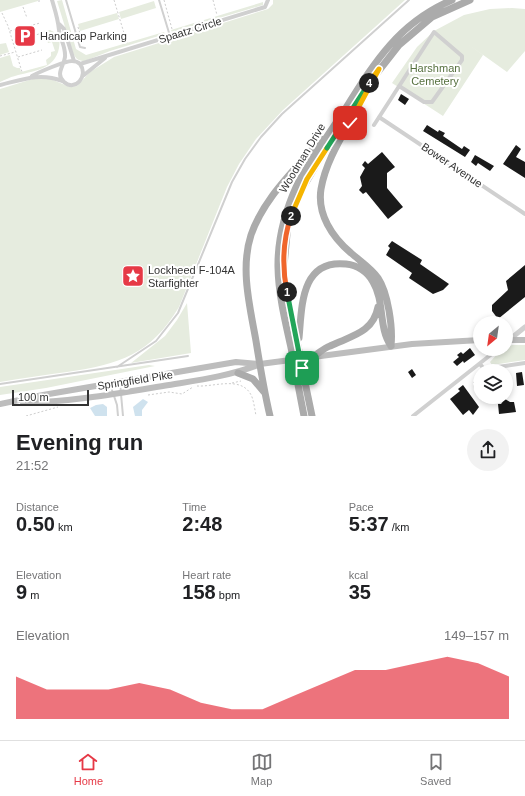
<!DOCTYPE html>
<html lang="en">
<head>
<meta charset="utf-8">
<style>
	body { margin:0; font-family:Helvetica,sans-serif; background:#f2f2f2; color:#202124; height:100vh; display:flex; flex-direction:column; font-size:15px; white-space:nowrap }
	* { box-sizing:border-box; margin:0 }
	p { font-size:13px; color:#757577 }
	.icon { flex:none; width:22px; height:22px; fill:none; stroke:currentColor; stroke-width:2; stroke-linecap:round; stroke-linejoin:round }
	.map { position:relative; height:416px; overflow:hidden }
	.sheet { display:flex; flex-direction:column; background:#fff; flex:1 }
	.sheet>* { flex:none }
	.needle { width:26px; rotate:209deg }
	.tools { position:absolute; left:473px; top:316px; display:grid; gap:8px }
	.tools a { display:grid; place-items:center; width:40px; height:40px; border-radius:50%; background:#fff; box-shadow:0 2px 6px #0003; font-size:20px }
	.scale { position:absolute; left:12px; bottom:10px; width:77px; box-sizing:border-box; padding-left:4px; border:2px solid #333; border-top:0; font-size:11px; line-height:14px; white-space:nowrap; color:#333; -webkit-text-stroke:3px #fff; paint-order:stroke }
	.pin { position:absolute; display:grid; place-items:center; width:34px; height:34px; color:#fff; margin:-17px; border-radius:8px; box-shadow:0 2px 6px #0006 }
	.km { position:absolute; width:20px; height:20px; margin:-10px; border-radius:50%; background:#222; color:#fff; font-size:11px; line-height:20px; text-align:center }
	.round { display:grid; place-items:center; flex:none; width:42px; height:42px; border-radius:21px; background:#f2f2f2 }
	.summary { display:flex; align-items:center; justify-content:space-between; height:68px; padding:0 16px }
	h1 { font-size:22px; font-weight:600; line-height:30px }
	.figures { display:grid; grid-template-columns:repeat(3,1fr); gap:6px; height:68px; padding:4px 16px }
	.figures div { display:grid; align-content:center }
	.figures b { font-size:20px; font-weight:600 }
	.figures small { font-size:11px; font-weight:400 }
	.figures p { font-size:11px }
	.chart { height:112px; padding:8px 16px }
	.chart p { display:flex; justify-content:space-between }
	.chart svg { width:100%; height:72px; margin-top:4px; fill:#e63946; opacity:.7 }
	.tab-bar { display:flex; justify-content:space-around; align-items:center; height:56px; border-top:1px solid #e0e0e0; background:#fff; font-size:11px; color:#757577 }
	.tab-bar a { display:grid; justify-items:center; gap:2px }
	.tab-bar .on { color:#e63946 }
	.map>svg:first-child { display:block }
</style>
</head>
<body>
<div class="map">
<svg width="525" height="416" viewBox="0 0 525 416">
	<rect width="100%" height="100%" fill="#fff"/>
	<path fill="#e6ecdf" d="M 0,0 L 38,0 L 38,1 L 0,12 Z
		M 62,0 L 76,49 L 86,55 L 164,32 L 165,34 L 110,51 L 85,61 C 78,61 76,59 73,53 L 57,1 Z
		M 273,0 L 405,0 L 283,110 L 256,139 L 239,164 L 227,187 L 179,307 C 150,355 120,364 67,372 C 45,375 22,378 0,382 L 0,89 L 36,78 L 48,78 L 70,87 L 77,86 L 90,72 L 114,57 L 268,9 L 273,4 Z
		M 154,1 L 156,8 L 121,19 L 119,12 Z
		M 263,2 L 263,5 L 172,32 L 171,30 Z
		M 512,8 L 525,9 L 525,51 L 507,72 L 465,42 L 483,55 L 443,116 L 392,83 L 417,47 L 434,31 L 464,15 L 490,9 Z
		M 117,13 L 119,19 L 80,31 L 78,24 Z
		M 50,30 L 56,33 C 60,37 60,42 59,48 C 55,70 32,71 15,76 C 10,77 5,80 0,82 L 0,58 L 10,55 L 13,66 L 17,68 L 20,68 L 21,72 L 47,65 L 46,60 L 51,56 L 51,52 L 55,51 L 52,42 L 48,43 L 43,31 Z
		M 6,43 L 9,52 L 0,55 L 0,44 Z
		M 187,303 L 191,353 L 131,363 L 165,336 L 177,320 Z
		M 512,345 L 525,345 L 525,360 L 492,365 L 490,362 L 500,351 Z
		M 149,365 L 155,366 L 46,388 L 0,395 L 0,387 Z"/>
	<path fill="#cfe2ee" d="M 143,399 L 148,402 L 142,410 L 142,416 L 135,416 L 133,407 Z
		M 103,404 L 107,407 L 107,416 L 95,416 L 90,408 L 96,405 Z"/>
	<path fill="#1a1a1a" d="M 401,94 L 409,99 L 405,105 L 398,100 Z
		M 427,125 L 438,132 L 439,130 L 445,133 L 443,136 L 462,149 L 464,146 L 470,150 L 465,157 L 423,131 Z
		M 516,145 L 521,149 L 516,157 L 525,162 L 525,178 L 503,164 Z
		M 382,152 L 395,167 L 387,173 L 387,188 L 403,207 L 388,219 L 366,192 L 363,194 L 359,190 L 362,186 L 360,177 L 365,168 L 362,165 L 365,161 L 368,164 Z
		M 475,155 L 494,166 L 490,171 L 478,163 L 476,166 L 471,162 Z
		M 392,241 L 422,260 L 420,264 L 449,284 L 443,290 L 433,294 L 409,278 L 412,273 L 386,255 L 390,248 L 388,246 Z
		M 525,265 L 525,297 L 498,319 L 492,311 L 492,305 L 508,290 L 506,281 Z
		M 470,348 L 475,355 L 464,363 L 463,361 L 457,366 L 453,362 L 459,357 L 457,355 L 461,352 L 463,354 Z
		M 412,369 L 416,375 L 412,378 L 408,372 Z
		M 522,372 L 524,385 L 517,386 L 516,373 Z
		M 480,381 L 480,388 L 474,389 L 473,382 Z
		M 463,385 L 479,407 L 473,415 L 469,410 L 463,415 L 450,399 L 460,391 L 458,389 Z
		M 505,399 L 510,402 L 514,402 L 516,412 L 499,414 L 498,404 L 501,404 Z"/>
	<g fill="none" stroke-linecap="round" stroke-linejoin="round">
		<path stroke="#cdcdcd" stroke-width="1" stroke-dasharray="2 2" stroke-linecap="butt" d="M 39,0 L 39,2
			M 114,0 L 127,43
			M 164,0 L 172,29
			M 213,0 L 217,15
			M 23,7 L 27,18
			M 2,13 L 8,26 L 22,72
			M 78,27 L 83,43
			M 10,31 L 40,23
			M 14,42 L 42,33
			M 0,56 L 15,52
			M 18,57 L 42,50
			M 232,383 L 241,381
			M 197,386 C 215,387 243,375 252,397 C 254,403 255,410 256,416
			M 148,395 L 169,392 L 182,394 L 193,387
			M 26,416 L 58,407"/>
		<path stroke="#d0d0d0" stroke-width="2" d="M 66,0 L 80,47 L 85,48
			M 159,0 L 170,36
			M 117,367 L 156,341 L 178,313 L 232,182 L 245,159 L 261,137 L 282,114 L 409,0
			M 120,383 L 123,416
			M 0,384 L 188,356
			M 110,384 L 117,405 L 118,416"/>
		<path stroke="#d0d0d0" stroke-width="4" d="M 59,24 L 64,29 L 74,61
			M 80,64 L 265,7 L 268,0
			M 84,75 L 105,58
			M 32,76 C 39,72 65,61 72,61 C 75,61 78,62 80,64 C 89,76 75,92 64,82 C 55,74 64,66 65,57 C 66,47 60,39 59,30 C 58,19 55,10 52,0
			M 0,85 C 21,80 40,72 62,81
			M 379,117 L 525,214
			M 374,125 L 434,32 L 462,56 L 462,60 L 432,102 L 424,102 L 399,86
			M 480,364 L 484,369 L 525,363
			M 413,416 L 498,349"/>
		<path stroke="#d0d0d0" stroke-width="5" d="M 509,340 L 525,327"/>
		<path stroke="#bdbdbd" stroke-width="6" d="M 506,340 L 525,340
			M 23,403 C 72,402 120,393 169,385 C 199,380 229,376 258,365
			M 0,404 L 43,395 L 236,362 L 260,364 L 412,344 L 480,340"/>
		<path stroke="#ababab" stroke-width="7" d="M 350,122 C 338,143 325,165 321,189 C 317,214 332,237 351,253 C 360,261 371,268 378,278 C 388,293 393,327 391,346
			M 299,338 C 302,308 300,259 346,264 C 357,265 368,272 373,282 C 385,302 378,327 391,346
			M 299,351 L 283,276 L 288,224 L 298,196 L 318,162 L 370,82 L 399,45 L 432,17 L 470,0
			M 292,352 C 277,286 268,249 297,185 C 311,159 328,135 344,111 C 374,63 398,23 452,0
			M 314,356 C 319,353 324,348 330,346 C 351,336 373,333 378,307
			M 302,368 L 312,416
			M 295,369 L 304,416
			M 238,373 L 253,379 L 264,392
			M 270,416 C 264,391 260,366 256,341 C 250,307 240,269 251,235 C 264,197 296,169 321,139"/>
		<path stroke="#ababab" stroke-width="7" d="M 299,351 L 302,368
			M 292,352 L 295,369"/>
	</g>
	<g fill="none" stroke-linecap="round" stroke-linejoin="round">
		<g stroke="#fff" stroke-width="8">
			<path id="split-1" d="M 287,292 L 302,368"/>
		</g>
		<g stroke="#fff" stroke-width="8">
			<path id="split-2" d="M 287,292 C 282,267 283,240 291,216"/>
		</g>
		<g stroke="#fff" stroke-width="8">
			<path id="split-3" d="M 291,216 L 307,179 L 327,148"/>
		</g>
		<g stroke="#fff" stroke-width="8">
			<path id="split-4" d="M 327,148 L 369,83"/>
		</g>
		<g stroke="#fff" stroke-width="8">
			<path id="split-5" d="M 350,123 L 379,69 L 369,83"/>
		</g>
		<use href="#split-1" stroke="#22a559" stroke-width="5"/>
		<use href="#split-2" stroke="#f0652b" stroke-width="5"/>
		<use href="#split-3" stroke="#f5b400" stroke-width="5"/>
		<use href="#split-4" stroke="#22a559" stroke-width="5"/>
		<use href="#split-5" stroke="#f5b400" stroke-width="5"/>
	</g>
	<defs>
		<g id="parking-square" transform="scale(1.15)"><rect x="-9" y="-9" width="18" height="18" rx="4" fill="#e63946" stroke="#fff"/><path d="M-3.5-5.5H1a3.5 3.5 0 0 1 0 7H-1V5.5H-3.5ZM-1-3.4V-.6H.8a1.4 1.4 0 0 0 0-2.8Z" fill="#fff"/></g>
		<g id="sight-square" transform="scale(1.15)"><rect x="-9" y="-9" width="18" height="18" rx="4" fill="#e63946" stroke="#fff"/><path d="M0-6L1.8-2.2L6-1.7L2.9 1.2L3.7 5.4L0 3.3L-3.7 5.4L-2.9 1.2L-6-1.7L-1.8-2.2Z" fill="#fff"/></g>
	</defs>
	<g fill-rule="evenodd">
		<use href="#parking-square" x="25" y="36"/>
		<use href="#sight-square" x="133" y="276"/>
	</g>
	<g text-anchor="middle" stroke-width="4" stroke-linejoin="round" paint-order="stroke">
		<g font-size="11" fill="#333" stroke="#fff">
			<text transform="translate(190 30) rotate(-17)" y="4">Spaatz Circle</text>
			<text transform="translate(302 158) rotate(-59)" y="4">Woodman Drive</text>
			<text transform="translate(452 165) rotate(34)" y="4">Bower Avenue</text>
			<text transform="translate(135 380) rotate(-9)" y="4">Springfield Pike</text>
		</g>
		<g font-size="11" fill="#333" stroke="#fff" text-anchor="start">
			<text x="40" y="40">Handicap Parking</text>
			<text x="148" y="274">Lockheed F-104A<tspan x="148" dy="13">Starfighter</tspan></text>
		</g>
		<g font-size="11" fill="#56703f" stroke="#fff">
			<text x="435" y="72">Harshman<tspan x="435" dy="13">Cemetery</tspan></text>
		</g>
	</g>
</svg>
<div class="tools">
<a><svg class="needle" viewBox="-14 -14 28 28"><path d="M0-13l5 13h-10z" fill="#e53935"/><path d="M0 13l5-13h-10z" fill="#757577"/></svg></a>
<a><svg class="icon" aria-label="layers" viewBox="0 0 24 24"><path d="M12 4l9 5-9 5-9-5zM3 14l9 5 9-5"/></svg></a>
</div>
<div class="scale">100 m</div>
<div class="pin" style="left:302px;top:368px;background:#1e9e55"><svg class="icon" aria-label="arrive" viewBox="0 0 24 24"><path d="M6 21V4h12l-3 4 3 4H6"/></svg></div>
<div class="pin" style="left:350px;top:123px;background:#d93025"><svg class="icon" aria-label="check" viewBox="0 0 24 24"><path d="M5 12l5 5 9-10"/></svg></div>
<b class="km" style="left:287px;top:292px">1</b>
<b class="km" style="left:291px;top:216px">2</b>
<b class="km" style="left:369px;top:83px">4</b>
</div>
<section class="sheet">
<div class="summary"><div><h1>Evening run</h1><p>21:52</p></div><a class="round"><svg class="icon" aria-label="share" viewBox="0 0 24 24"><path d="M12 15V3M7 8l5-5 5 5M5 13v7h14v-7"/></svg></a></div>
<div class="figures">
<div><p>Distance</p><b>0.50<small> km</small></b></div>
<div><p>Time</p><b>2:48</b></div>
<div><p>Pace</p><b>5:37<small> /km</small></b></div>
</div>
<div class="figures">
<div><p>Elevation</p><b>9<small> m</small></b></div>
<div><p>Heart rate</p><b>158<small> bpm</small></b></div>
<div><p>kcal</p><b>35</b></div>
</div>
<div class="chart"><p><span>Elevation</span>149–157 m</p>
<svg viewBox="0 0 160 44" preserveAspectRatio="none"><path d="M0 44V18L10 26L20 26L30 26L40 22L50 26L60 34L70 38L80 38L90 30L100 22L110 14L120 14L130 10L140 6L150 10L160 18V44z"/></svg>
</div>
</section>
<nav class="tab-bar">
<a class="on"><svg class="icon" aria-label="home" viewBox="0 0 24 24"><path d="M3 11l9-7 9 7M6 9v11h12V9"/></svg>Home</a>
<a><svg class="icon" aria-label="map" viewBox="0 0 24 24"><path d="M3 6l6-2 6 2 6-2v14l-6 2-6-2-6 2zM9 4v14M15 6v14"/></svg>Map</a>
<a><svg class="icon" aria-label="saved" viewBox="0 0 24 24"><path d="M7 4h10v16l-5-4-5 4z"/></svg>Saved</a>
</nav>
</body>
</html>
